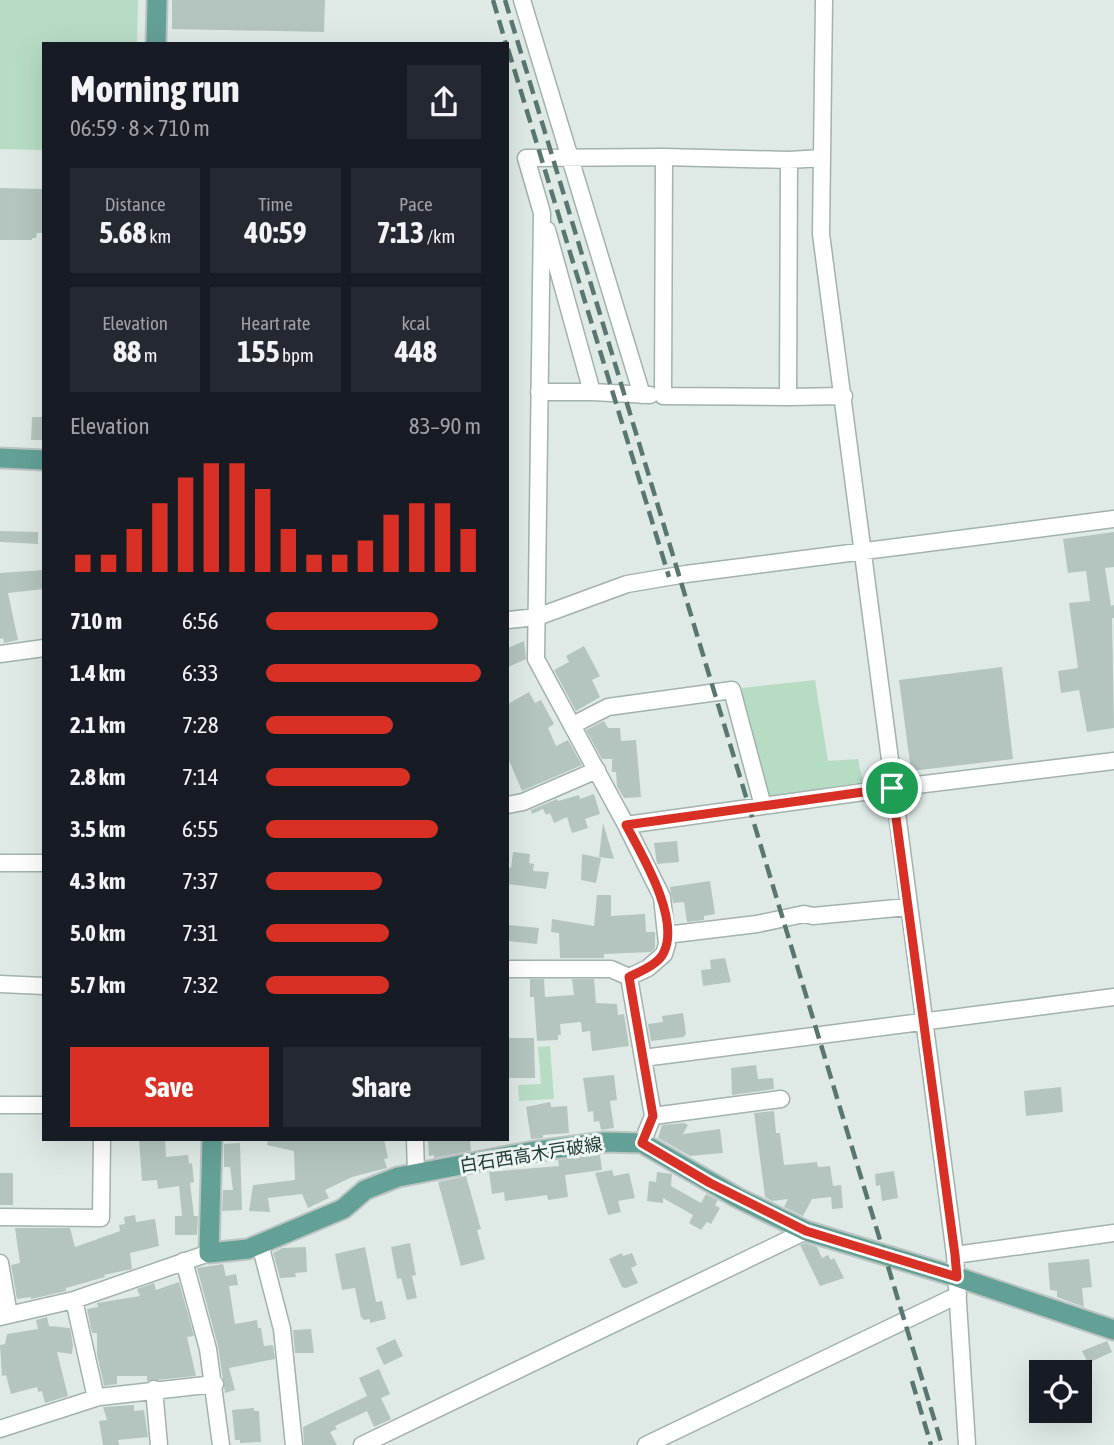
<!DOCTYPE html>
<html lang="en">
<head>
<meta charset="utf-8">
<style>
	body { margin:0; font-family:"Asap Condensed","Noto Sans JP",sans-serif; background:#242831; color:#f1f3f6; height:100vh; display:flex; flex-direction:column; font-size:26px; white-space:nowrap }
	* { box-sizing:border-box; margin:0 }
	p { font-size:23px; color:#9ea1a6 }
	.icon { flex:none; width:38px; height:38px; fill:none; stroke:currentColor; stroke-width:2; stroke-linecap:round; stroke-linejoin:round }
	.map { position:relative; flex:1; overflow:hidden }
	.sheet { position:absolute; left:42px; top:42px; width:467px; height:1099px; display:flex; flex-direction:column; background:#171b24; border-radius:0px; box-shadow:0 7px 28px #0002 }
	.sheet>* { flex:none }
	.fabs { position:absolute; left:1029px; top:1360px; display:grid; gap:14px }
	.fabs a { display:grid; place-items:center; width:63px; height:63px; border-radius:0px; background:#171b24; box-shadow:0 7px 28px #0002; font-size:35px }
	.pin { position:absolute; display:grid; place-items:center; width:60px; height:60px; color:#fff; margin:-30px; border:4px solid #fff; border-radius:50%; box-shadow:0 2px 7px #0007 }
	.round { display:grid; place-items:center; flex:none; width:74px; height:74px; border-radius:0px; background:#242831 }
	.summary { display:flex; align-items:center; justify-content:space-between; height:119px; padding:0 28px }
	h1 { font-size:38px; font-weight:700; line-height:52px }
	.figures { display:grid; grid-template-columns:repeat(3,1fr); gap:10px; height:119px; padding:7px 28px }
	.figures div { display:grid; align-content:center; border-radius:0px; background:#242831; text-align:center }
	.figures b { font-size:30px; font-weight:700 }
	.figures small { font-size:19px; font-weight:400 }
	.figures p { font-size:19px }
	.chart { height:196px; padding:14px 28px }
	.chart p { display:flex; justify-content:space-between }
	.chart svg { width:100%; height:126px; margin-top:7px; stroke:#d93025; stroke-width:6 }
	.cta { display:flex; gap:14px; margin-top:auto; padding:14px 28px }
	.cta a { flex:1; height:80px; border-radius:0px; background:#d93025; color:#fff; font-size:28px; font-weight:700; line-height:80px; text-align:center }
	.cta a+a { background:#242831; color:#f1f3f6 }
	ul { padding:0 28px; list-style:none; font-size:23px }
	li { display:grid; grid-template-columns:112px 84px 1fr; align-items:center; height:52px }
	li i { height:18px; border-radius:9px; background:#d93025 }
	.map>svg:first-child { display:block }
</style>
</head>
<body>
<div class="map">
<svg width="1114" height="1445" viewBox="0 0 1114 1445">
	<rect width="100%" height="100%" fill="#dfeae6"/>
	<path fill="#b7dcc4" d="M 0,0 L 138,0 L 137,44 L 44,44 L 44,150 L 0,149 Z
		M 815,680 L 828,761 L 858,759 L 863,782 L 774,796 L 767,794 L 740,704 L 742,688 Z
		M 550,1046 L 554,1099 L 519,1101 L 518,1085 L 541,1084 L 538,1047 Z"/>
	<path fill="#b4c5bf" d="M 172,0 L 325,0 L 324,32 L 172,29 Z
		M 0,188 L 44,189 L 44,233 L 37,233 L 36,238 L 32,238 L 32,240 L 0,240 Z
		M 32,417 L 44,417 L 44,440 L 31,440 Z
		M 0,531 L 38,532 L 38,544 L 0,542 Z
		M 1114,532 L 1114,567 L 1105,568 L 1111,606 L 1114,605 L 1114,618 L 1112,618 L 1114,728 L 1087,732 L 1079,690 L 1061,693 L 1058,671 L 1078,668 L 1069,603 L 1090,601 L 1086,571 L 1068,573 L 1063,539 Z
		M 44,570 L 44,589 L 8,593 L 18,640 L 4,643 L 3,638 L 0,639 L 0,573 Z
		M 524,641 L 526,659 L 508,667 L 508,648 Z
		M 584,646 L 600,676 L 592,680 L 600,697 L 576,711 L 554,670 L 569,662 L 566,656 Z
		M 1002,667 L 1013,759 L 911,771 L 899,680 Z
		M 529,692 L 535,703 L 541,700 L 554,724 L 548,728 L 556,746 L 568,740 L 582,765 L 522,791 L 508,758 L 508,704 Z
		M 604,721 L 608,728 L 620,728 L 621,741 L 636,740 L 641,797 L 624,798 L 617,786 L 616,772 L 612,772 L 612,759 L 602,759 L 586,730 Z
		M 594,794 L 600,814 L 585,819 L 588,828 L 572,833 L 567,817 L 554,823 L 550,813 L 546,815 L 543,809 L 532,814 L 531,810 L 557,799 L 558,801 L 579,795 L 580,799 Z
		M 603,823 L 614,859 L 599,857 Z
		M 677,841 L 679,862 L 657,864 L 654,843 Z
		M 513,852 L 530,854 L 529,863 L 534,864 L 533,871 L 549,872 L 546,889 L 508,884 L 508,867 L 511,868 Z
		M 582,854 L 601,858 L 596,883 L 581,880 Z
		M 710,881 L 715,914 L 704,916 L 704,920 L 687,922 L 684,902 L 673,903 L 670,887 Z
		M 597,895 L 611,895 L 611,916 L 645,914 L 646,932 L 655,932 L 655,948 L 651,952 L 604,954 L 604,958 L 560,958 L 559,933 L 551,932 L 552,919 L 594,926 Z
		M 508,925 L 539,928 L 537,944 L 508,941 Z
		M 725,958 L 731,982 L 703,986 L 701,970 L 711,969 L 710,960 Z
		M 530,979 L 544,979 L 545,997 L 574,995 L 572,979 L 594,979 L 596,1003 L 617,1004 L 618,1015 L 624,1014 L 629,1046 L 592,1051 L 590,1031 L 582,1032 L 581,1022 L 560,1024 L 561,1035 L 558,1035 L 558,1040 L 537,1041 L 534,997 L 530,997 Z
		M 683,1013 L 686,1033 L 684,1037 L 651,1041 L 648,1024 L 663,1022 L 662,1016 Z
		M 508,1038 L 534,1038 L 535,1078 L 508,1078 Z
		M 756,1065 L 758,1079 L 773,1078 L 774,1089 L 732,1095 L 731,1068 Z
		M 614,1075 L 617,1100 L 610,1101 L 614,1128 L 601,1130 L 599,1121 L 594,1122 L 593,1111 L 588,1112 L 583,1078 Z
		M 1061,1087 L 1063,1112 L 1026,1116 L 1024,1091 Z
		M 550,1102 L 551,1107 L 567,1106 L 569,1133 L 543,1135 L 543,1138 L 531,1139 L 526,1107 Z
		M 774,1111 L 776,1133 L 780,1133 L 784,1165 L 817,1162 L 818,1167 L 830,1166 L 833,1186 L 841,1185 L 843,1208 L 832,1209 L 831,1197 L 812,1199 L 803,1216 L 784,1207 L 788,1199 L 772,1201 L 765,1197 L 754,1113 Z
		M 684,1123 L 688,1125 L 683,1134 L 720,1129 L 723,1153 L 690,1156 L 658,1138 L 662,1125 Z
		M 139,1139 L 165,1139 L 166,1157 L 188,1155 L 189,1164 L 192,1163 L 194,1182 L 190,1183 L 194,1216 L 198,1216 L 197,1235 L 175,1235 L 175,1216 L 182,1216 L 179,1186 L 158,1189 L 157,1180 L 142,1181 Z
		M 268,1139 L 384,1139 L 388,1158 L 384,1159 L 387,1168 L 352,1177 L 325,1190 L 329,1198 L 308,1208 L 302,1194 L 268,1198 L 270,1212 L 249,1211 L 253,1185 L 295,1180 L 294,1151 L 267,1145 Z
		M 448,1139 L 470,1139 L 471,1151 L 434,1158 L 434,1155 L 429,1156 L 428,1141 Z
		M 240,1143 L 242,1210 L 222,1211 L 223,1190 L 233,1190 L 230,1167 L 224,1167 L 224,1144 Z
		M 600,1155 L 602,1170 L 565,1175 L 568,1197 L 548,1200 L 547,1195 L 505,1201 L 504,1192 L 492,1194 L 489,1172 L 559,1166 L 558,1160 Z
		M 612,1170 L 614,1176 L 629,1173 L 635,1198 L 618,1201 L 621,1212 L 608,1215 L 595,1173 Z
		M 894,1171 L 898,1198 L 882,1201 L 880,1185 L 876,1186 L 875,1174 Z
		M 657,1172 L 672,1174 L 671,1186 L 701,1203 L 706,1194 L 718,1200 L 715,1205 L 720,1208 L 711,1224 L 707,1222 L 701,1230 L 689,1223 L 693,1215 L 663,1198 L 663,1203 L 647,1201 L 649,1181 L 656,1182 Z
		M 0,1173 L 13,1173 L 13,1205 L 0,1205 Z
		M 466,1176 L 481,1229 L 477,1230 L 485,1259 L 461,1266 L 438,1182 Z
		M 135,1215 L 136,1222 L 155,1219 L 159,1246 L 130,1253 L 132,1269 L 104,1275 L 105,1277 L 66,1288 L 66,1291 L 31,1299 L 31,1297 L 17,1299 L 11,1265 L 20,1263 L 15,1228 L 70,1228 L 75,1247 L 120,1231 L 119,1225 L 125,1224 L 124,1217 Z
		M 410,1243 L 416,1275 L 412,1276 L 417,1298 L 407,1300 L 401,1278 L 397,1279 L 391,1247 Z
		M 805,1243 L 817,1247 L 822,1258 L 828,1255 L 831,1260 L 834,1258 L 844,1278 L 820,1286 L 800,1245 Z
		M 306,1247 L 307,1272 L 295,1273 L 296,1277 L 280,1278 L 273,1253 L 282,1248 Z
		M 365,1247 L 376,1302 L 382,1301 L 386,1319 L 370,1323 L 370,1319 L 364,1320 L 361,1317 L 355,1288 L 342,1290 L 335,1254 Z
		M 622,1253 L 623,1256 L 632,1253 L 637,1265 L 631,1268 L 638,1283 L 626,1288 L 622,1287 L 609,1259 Z
		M 1089,1259 L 1092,1287 L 1082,1288 L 1084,1307 L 1057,1297 L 1057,1291 L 1050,1290 L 1048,1263 Z
		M 223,1264 L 226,1276 L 236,1274 L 238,1285 L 229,1286 L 235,1324 L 257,1320 L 258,1328 L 261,1328 L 264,1346 L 273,1345 L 275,1359 L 229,1368 L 235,1390 L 225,1393 L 218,1346 L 197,1268 Z
		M 179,1282 L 194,1336 L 187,1337 L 196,1376 L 147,1381 L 147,1376 L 117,1376 L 117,1384 L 104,1386 L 97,1354 L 97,1333 L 92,1333 L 87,1309 L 98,1307 L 97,1303 L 140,1296 L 137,1289 L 154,1283 L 156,1290 Z
		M 47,1317 L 49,1326 L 70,1328 L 73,1345 L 72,1354 L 57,1352 L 68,1396 L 45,1403 L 42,1391 L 38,1392 L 37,1387 L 11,1394 L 6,1375 L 2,1376 L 0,1345 L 5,1344 L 7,1334 L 38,1329 L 36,1320 Z
		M 311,1329 L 314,1353 L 295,1353 L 293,1330 Z
		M 395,1339 L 403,1356 L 384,1365 L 376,1348 Z
		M 1107,1341 L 1112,1352 L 1088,1363 L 1082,1351 Z
		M 379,1369 L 390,1394 L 381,1398 L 391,1419 L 374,1427 L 367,1411 L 335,1426 L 337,1429 L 330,1432 L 337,1445 L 304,1445 L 303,1427 L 367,1396 L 359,1378 Z
		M 134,1405 L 134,1411 L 144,1410 L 148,1437 L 118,1440 L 119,1445 L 103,1445 L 99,1421 L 107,1420 L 103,1407 Z
		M 254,1408 L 254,1411 L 259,1411 L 261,1442 L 240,1443 L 240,1440 L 235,1440 L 232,1410 Z"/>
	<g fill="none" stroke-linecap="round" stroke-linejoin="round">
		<g stroke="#a2b2ad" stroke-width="19">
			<path id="minor" d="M 522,0 L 642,395
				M 824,0 L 821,234 L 955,1255 L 967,1445
				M 664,157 L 663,396 L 788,397 L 789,160
				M 539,392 L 592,392 L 547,230
				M 592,392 L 650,395
				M 788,397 L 844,396
				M 508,620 L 537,617 L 627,584 L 686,574 L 1114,519
				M 0,654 L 44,648
				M 573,725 L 608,707 L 732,690 L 763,806
				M 508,805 L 523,802 L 597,770
				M 626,825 L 892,788 L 1114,761
				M 0,863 L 44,863
				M 666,935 L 757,924 L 804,914 L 813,916 L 907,907
				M 508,969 L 611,969 L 629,977 L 648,968 L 664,954 L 667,944 L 662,897 L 626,825 L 536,659 L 542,213 L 526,158 L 664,157 L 789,160 L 822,158
				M 629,977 L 653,1116 L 642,1143
				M 0,984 L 44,986
				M 643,1058 L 1114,997
				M 0,1105 L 44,1105
				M 653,1116 L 781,1099
				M 415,1139 L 416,1174
				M 0,1217 L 101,1218 L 102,1139
				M 260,1244 L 282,1329 L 294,1445
				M 955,1255 L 1114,1233
				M 184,1261 L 208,1349 L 221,1445
				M 0,1263 L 9,1315
				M 74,1300 L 96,1398
				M 0,1317 L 74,1300 L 209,1253
				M 154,1389 L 159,1445
				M 0,1429 L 99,1397 L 215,1384
				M 362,1445 L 806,1231
				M 646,1445 L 958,1295"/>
		</g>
		<g stroke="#bcc4c2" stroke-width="23">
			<path id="major" d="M 156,44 L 157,0
				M 0,458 L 44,460
				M 212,1139 L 209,1253 L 248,1249 L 343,1209 L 365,1190 L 398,1177 L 529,1152 L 605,1142 L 642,1143 L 738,1198 L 806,1231 L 957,1277 L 1114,1330"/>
		</g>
		<use href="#minor" stroke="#fff" stroke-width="16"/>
		<use href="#major" stroke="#63a096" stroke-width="19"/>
		<path stroke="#5a7671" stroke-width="4.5" stroke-dasharray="14 7" stroke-linecap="butt" d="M 493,0 L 506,44
			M 505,0 L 942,1445
			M 508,49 L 669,577
			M 912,1381 L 931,1445"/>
	</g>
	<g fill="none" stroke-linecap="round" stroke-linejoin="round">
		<g stroke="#fff" stroke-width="14">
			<path id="route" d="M 892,788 L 955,1255 L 957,1277 L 806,1231 L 710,1183 L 642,1143 L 653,1116 L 629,977 C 641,971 659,964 664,952 C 680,918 642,855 626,825 Z"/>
		</g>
		<use href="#route" stroke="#d93025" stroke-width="9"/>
	</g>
	<g text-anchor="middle" stroke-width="6" stroke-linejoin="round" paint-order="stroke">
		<g font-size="18" fill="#203a35" stroke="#eff7f4">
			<text transform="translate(531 1155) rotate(-9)" y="6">白石西高木戸破線</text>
		</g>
	</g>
</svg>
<div class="fabs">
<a><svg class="icon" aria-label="locate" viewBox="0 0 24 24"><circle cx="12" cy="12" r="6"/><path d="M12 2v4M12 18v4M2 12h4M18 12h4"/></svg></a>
</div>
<div class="pin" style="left:892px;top:788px;background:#1e9e55"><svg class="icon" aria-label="arrive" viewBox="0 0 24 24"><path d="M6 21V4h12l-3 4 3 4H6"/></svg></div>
<section class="sheet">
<div class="summary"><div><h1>Morning run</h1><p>06:59 · 8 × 710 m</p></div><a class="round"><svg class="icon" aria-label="share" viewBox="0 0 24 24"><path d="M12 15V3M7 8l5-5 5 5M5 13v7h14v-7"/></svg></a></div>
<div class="figures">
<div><p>Distance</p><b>5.68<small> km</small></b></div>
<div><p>Time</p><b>40:59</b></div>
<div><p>Pace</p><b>7:13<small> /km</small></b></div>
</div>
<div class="figures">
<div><p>Elevation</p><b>88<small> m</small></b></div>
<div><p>Heart rate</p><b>155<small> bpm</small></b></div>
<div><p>kcal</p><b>448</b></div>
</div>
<div class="chart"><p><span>Elevation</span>83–90 m</p>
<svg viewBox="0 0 160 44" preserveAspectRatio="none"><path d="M5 44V38M15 44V38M25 44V29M35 44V20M45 44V11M55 44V6M65 44V6M75 44V15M85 44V29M95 44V38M105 44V38M115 44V33M125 44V24M135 44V20M145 44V20M155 44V29"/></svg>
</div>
<ul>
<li><b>710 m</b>6:56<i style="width:80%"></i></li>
<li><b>1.4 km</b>6:33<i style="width:100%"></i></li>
<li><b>2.1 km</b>7:28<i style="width:59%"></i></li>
<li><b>2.8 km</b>7:14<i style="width:67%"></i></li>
<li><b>3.5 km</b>6:55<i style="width:80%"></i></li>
<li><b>4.3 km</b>7:37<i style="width:54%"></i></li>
<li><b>5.0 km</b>7:31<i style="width:57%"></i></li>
<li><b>5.7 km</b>7:32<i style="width:57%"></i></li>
</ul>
<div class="cta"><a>Save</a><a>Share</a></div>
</section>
</div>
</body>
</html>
